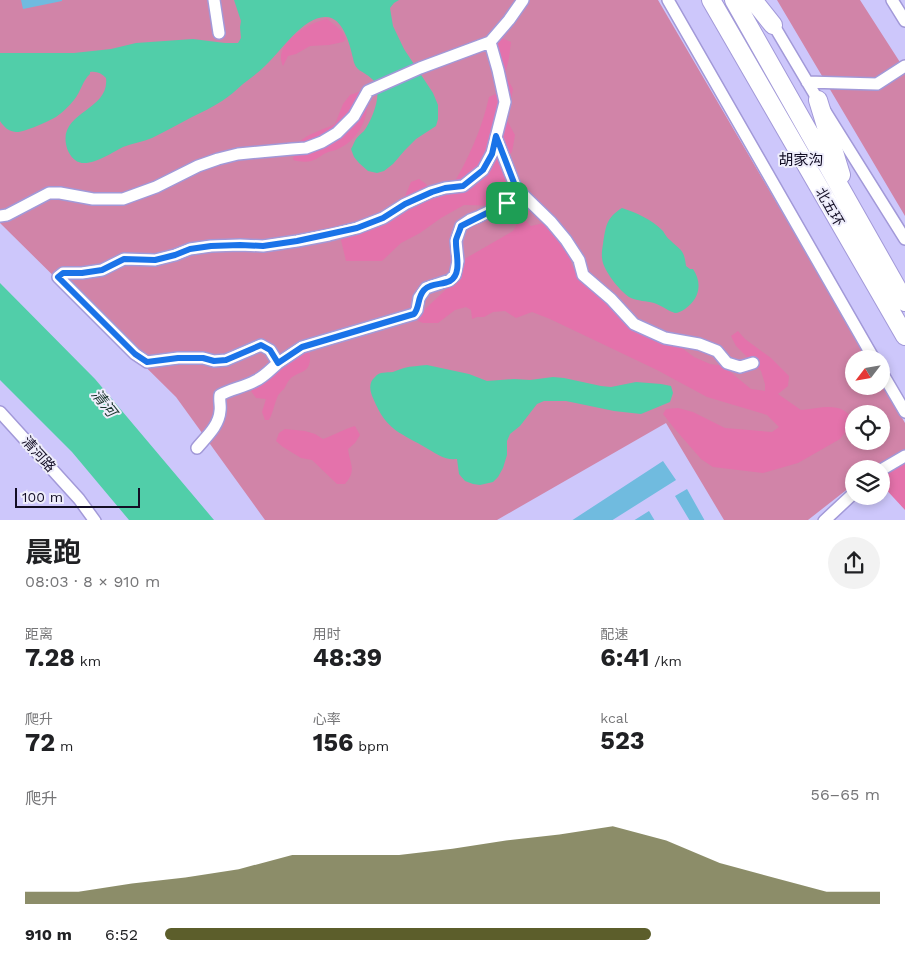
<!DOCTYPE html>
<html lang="zh">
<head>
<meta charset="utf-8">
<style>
	body { margin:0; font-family:"Work Sans","Noto Sans SC",sans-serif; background:#f2f2f2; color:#202124; height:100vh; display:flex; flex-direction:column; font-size:19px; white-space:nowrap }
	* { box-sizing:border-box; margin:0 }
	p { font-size:16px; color:#757577 }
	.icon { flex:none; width:28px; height:28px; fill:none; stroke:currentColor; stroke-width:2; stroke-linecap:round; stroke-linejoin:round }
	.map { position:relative; height:520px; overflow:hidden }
	.panel { display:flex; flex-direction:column; background:#fff; flex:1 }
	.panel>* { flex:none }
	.needle { width:32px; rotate:239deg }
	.fabs { position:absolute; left:845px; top:350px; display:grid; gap:10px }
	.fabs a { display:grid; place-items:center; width:45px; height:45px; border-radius:50%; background:#fff; box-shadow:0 2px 8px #0003; font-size:25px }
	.scale { position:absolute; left:15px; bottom:12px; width:125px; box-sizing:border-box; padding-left:5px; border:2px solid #130e25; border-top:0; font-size:14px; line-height:18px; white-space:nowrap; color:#130e25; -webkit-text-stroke:4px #eeedfb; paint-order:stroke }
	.pin { position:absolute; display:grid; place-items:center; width:42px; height:42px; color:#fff; margin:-21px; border-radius:10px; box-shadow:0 2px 8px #0006 }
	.round { display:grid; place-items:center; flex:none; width:52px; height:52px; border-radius:26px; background:#f2f2f2 }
	.summary { display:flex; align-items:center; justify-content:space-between; height:85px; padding:0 25px }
	h1 { font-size:28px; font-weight:700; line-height:38px }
	.metrics { display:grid; grid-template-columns:repeat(3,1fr); gap:8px; height:85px; padding:5px 25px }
	.metrics div { display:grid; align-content:center }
	.metrics b { font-size:25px; font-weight:700 }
	.metrics small { font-size:14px; font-weight:400 }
	.metrics p { font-size:14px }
	.chart { height:140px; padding:10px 25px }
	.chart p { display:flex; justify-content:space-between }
	.chart svg { width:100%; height:90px; margin-top:5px; fill:#5c5e2b; opacity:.7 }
	ul { padding:0 25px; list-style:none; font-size:16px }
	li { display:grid; grid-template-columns:80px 60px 1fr; align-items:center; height:38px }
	li i { height:12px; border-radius:6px; background:#5c5e2b }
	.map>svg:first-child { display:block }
</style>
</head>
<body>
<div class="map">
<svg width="905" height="521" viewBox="0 0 905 521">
	<rect width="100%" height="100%" fill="#cdc7fb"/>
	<path fill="#d184a8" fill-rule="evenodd" d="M 0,0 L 658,0 L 868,359 L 854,359 L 854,386 L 881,386 L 881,382 L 905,423 L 905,450 L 881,463 L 873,469 L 854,469 L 854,484 L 808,520 L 724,520 L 666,423 L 497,520 L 265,520 L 176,397 L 0,223 ZM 854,414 L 881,414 L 881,441 L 854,441 Z
		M 777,0 L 860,0 L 905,70 L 905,216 Z"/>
	<path fill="#e472ab" d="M 327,19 L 342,31 L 346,39 L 343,42 L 329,45 L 310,46 L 296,54 L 288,56 L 283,66 C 272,44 309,22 327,19 Z
		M 499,37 L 511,42 L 509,58 L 505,74 L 513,89 L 510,104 L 504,115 L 515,135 L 512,152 L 507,157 L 511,182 L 510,206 L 464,205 L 441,218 L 420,233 L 401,243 L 382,261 L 346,261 L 341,240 L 347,229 L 385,214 L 403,201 L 411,182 L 419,179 L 426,184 L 429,193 L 451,188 C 468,160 482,129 489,97 L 498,93 L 488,47 Z
		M 364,90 C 374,112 359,140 338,149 C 334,151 330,151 326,153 C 323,154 320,157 316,159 C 309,163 301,162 293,160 C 294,155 294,149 297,145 C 303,135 325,129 335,124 L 343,104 L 350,95 Z
		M 521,216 L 531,226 L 544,223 L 570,253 L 571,264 L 578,277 L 638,333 L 678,345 L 694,357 L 710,364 L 723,366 L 751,389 L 765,391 L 765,384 L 761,371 L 736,346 L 731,336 L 738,331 L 745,339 L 771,358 L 789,376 L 788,386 L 778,394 L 801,410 C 822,408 843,400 854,422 L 840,439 L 798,463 L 763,473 L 713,467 L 701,459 L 674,428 L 663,414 L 666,409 L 678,408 L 693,412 L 725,428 L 772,432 L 779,427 L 767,415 L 707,397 L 657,370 L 550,319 L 532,312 L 516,318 L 505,311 L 493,312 L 484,317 L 477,317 L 472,319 L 471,310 L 466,307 L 455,310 L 438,323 L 423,323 L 418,321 L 421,313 L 460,276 L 461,261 L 513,231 Z
		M 305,350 L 310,354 C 311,375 301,369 290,379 C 287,382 286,386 284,389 C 281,392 278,394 277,398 C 274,405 273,413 269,420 L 265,420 L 262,412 L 266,399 L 256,398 L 251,391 Z
		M 355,426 L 360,435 L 355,443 L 348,449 C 350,465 357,470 345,484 L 337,484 L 312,460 L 301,458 L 283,447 L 276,441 L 279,433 L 285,429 L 305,431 L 315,434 L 323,439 C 334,435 344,429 355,426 Z
		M 905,460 L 905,510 L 881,484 L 881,473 Z"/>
	<path fill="#51cea9" d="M 234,0 L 399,0 L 394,3 L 390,8 L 393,26 L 404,49 L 433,93 L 438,105 L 438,119 L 436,126 L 416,139 L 405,150 L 393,164 L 384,171 L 377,173 L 368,171 L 359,163 L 354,157 L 351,149 C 353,146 354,142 356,139 C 358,136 361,134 364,131 C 372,120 385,90 372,79 C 363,70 355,72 353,58 C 350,45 343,17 326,17 C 304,16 281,51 266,65 C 259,72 251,78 243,84 C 236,90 230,96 222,101 C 213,107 202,112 192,117 C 179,124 166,131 152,138 C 143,142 133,143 123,147 C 111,153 87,170 75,160 C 70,156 67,150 66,144 C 60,112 110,110 106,78 C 101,73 97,71 90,72 L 90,74 C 82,81 81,92 74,100 C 69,106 62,113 56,117 C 49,121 23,133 16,132 C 8,131 4,127 0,121 L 0,53 L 74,53 L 111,49 L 136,43 L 193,39 L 225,43 L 238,43 L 241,38 L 240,27 L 241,21 Z
		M 622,208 C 637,213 651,219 663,231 C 665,234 667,238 670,240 C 681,251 684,249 686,266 L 690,269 L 693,269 C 703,284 699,299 685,309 C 682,311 678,313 675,313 C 668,311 661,305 654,303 C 646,301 638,301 631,298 C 621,293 606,273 603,263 C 601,256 602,250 603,244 C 606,226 606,218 622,208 Z
		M 0,283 L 95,379 L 214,520 L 129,520 L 72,452 L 0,380 Z
		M 427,365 L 469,374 L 487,381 L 514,379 L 530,380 L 553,377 L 564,378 L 601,386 L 611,387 L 636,382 L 661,384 L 671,386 L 673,393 L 670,402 L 641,414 L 614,411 L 566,401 L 544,401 L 537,404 L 520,426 L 510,434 L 507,441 L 507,455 L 503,468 L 498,477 L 493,482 L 480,485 L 473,484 L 465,481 L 459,474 L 457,459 C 443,460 439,455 428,449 C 400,432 387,432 373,398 C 370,391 368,383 375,377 C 380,371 386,373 393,372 C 396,371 400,369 404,368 C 411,366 419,366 427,365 Z"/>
	<path fill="#70bbdf" d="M 21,0 L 62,0 L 62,1 L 23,9 Z
		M 663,461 L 676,480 L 611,521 L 571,521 Z
		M 687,489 L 705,521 L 690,521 L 675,496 Z
		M 649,511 L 655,521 L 633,521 Z"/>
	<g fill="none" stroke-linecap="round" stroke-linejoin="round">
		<g stroke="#a299d8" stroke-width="14">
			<path id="minor" d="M 214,0 L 219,33
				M 668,0 L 874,359
				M 892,0 L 905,21
				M 770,19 L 818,100 L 905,239
				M 807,82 L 877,84 L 905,66
				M 516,188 L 551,222 L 566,240 L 579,260 L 583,275 L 611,299 L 634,324 L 665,338 L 699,344 L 717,351 L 727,363 L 740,367 L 753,363
				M 0,216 L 7,215 L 49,193 L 60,193 L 93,199 L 123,199 L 156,187 L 198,166 L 218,159 L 238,154 L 292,149 L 306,148 L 322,142 L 337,133 L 354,116 L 368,91 L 420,68 L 490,42 L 509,20 L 523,0
				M 278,363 L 302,347 L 414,314 L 417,310 L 419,298 L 426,288 L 450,280 L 455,275 L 458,261 L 456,241 L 461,226 L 470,220 L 478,217 L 507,203 L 515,195 L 516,188 L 496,137
				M 881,371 L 905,412
				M 0,412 L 79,499 L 95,521
				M 197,448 C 206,437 219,426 220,411 C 221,406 219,401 220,395 C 231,389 244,387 255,381 C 264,377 271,369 278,363 L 270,350 L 261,345 L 226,360 L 214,361 L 203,358 L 178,358 L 147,362 L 135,354 L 58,277 L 63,273 L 82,273 L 102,270 L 124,259 L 155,260 L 175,255 L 190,249 L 211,246 L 240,245 L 263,246 L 297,241 L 329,235 L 357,228 L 383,218 L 405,204 L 431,192 L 445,188 L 463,186 L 483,170 L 492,153 L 505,102 L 498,70 L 490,42
				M 881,470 L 905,456
				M 824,521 L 854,493"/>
		</g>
		<g stroke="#a299d8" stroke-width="20">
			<path id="highway" d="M 711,0 L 905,336
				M 734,0 L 905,302
				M 753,0 L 773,25
				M 818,100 L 841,175"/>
		</g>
		<use href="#minor" stroke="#fff" stroke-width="11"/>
		<use href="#highway" stroke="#fff" stroke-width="18"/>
	</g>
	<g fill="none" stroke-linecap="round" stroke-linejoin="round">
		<g stroke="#fff" stroke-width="10">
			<path id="route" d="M 496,136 L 516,188 L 516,195 L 507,203 L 461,226 C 460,230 457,236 456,240 C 455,252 463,273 450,281 C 442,285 430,283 424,290 C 417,298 420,307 414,314 L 302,347 L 278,363 L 270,350 L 261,345 L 226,360 L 214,361 L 203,358 L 178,358 L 147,362 L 135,354 L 58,277 L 63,273 L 82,273 L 102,270 L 124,259 L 155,260 L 175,255 L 190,249 L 211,246 L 240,245 L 263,246 L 297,241 L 357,228 L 383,218 L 405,204 L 432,192 L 445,188 L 463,186 L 483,170 L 492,154 Z"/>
		</g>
		<use href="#route" stroke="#1a73e8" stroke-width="6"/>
	</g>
	<g text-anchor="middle" stroke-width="4" stroke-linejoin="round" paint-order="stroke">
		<g font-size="14" fill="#130e25" stroke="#eeedfb">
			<text transform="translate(830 207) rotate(60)" y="5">北五环</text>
			<text transform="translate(39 454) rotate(48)" y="5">清河路</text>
		</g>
		<g font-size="15" fill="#130e25" stroke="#eeedfb">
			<text x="801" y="165">胡家沟</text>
		</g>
		<g font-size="15" font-style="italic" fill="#1d382f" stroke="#eeedfb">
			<text transform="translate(104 403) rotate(52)" y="5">清河</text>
		</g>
	</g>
</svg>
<div class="fabs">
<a><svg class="needle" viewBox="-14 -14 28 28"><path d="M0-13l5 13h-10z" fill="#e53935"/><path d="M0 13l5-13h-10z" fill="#757577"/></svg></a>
<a><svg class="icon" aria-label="locate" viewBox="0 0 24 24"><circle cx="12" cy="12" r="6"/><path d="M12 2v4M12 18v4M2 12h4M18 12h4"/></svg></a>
<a><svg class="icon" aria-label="layers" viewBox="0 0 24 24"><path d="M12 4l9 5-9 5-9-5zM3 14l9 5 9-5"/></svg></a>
</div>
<div class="scale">100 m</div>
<div class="pin" style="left:507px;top:203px;background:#1e9e55"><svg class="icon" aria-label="arrive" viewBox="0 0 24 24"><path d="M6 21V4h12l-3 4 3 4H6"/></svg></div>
</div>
<section class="panel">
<div class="summary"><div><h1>晨跑</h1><p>08:03 · 8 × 910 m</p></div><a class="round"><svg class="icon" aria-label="share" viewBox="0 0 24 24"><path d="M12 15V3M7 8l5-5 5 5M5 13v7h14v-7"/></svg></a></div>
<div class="metrics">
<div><p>距离</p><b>7.28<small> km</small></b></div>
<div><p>用时</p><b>48:39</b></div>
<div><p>配速</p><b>6:41<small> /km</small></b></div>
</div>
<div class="metrics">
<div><p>爬升</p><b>72<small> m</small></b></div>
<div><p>心率</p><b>156<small> bpm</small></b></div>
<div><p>kcal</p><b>523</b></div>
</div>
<div class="chart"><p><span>爬升</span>56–65 m</p>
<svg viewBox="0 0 160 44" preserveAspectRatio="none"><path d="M0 44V38L10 38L20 34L30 31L40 27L50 20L60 20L70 20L80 17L90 13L100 10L110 6L120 13L130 24L140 31L150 38L160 38V44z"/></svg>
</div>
<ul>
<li><b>910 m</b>6:52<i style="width:68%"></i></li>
</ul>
</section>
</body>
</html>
